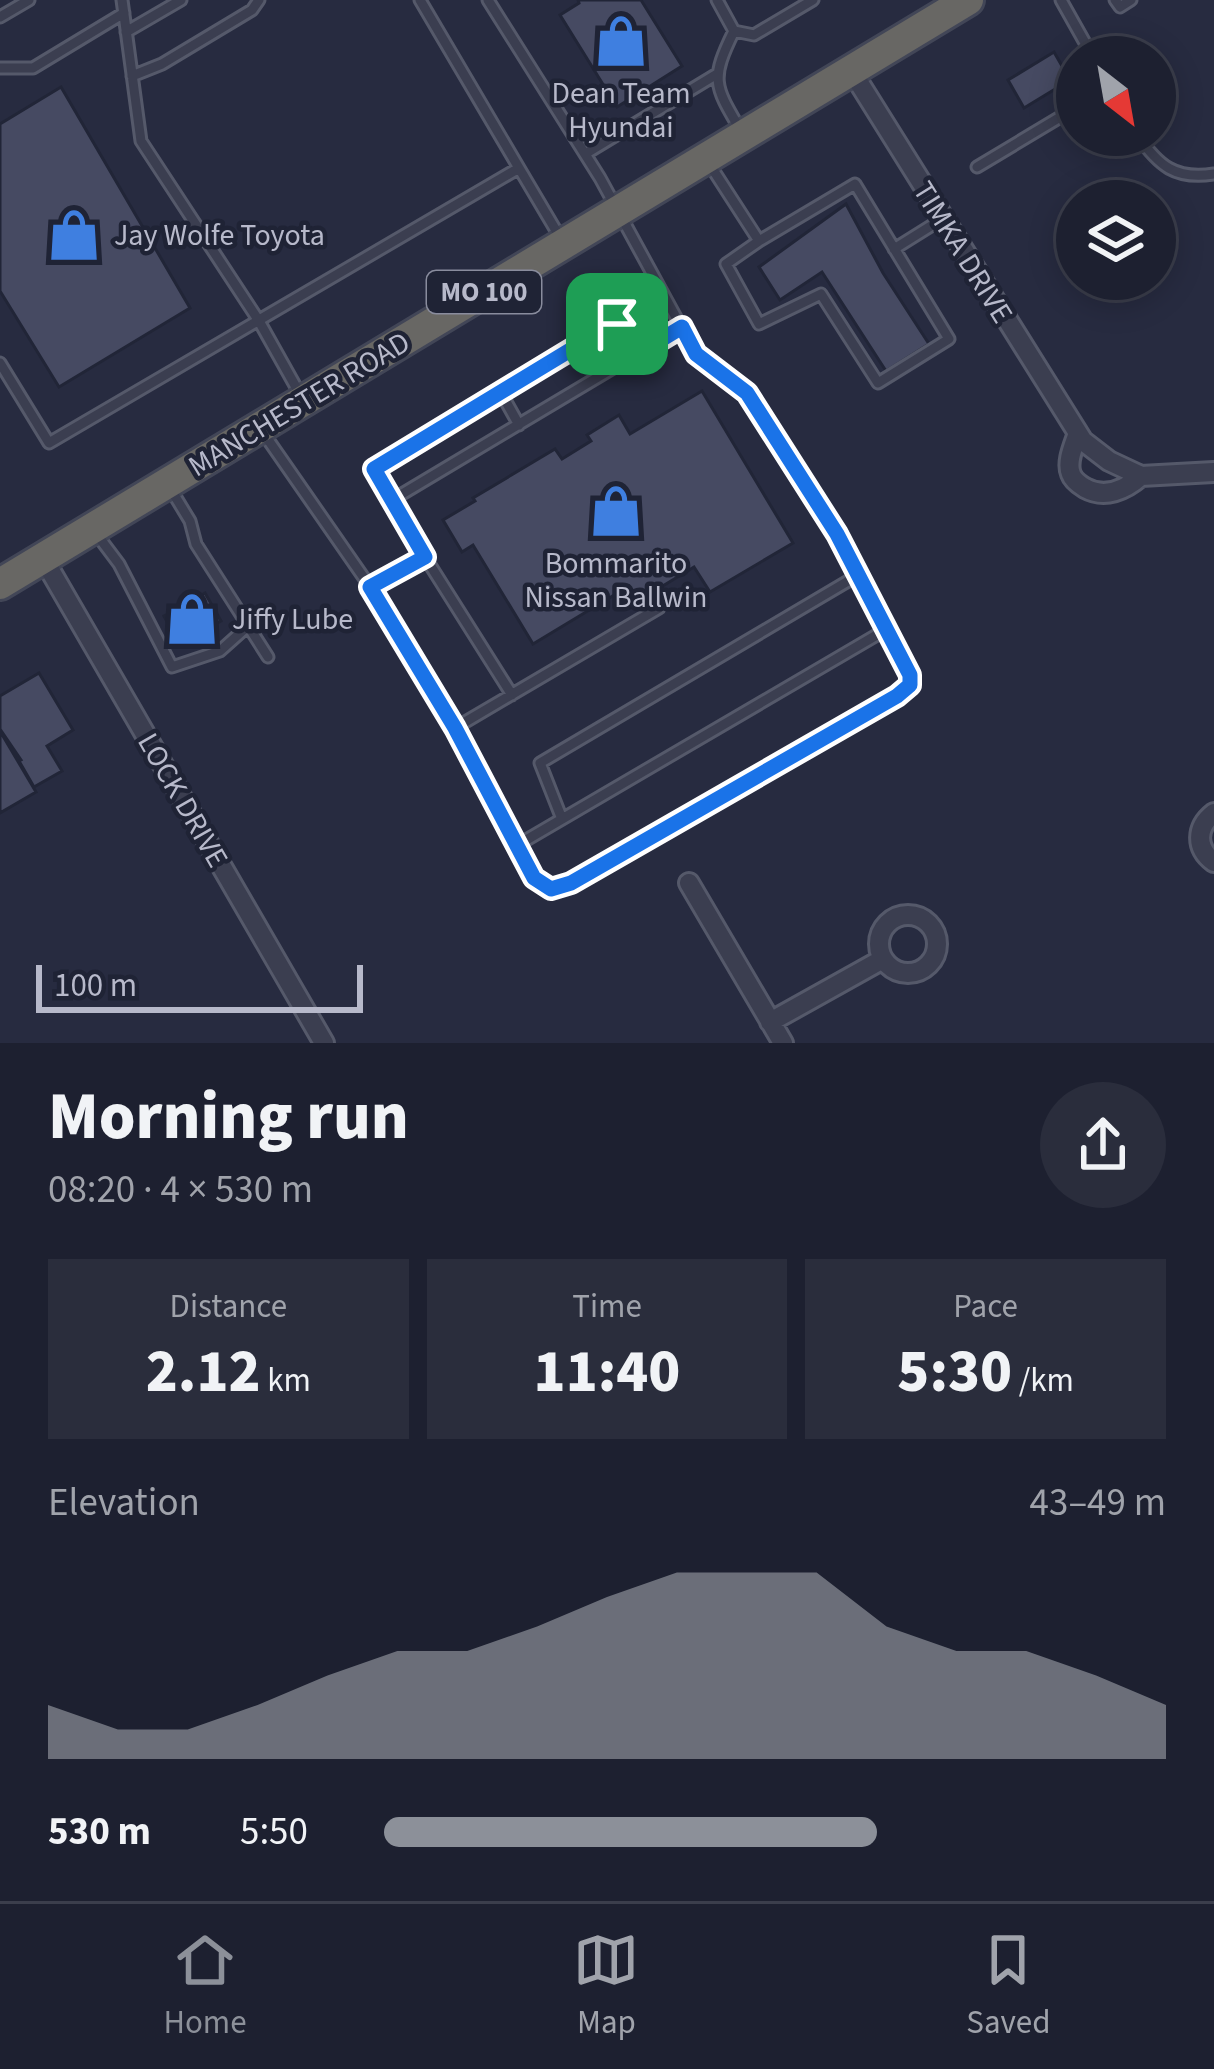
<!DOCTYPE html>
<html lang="en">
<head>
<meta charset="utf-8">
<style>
	body { margin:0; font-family:"Source Sans 3",sans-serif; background:#2a2d3c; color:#f1f3f6; height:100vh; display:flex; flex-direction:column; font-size:45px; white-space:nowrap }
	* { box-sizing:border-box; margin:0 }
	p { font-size:39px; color:#a0a3ab }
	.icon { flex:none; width:66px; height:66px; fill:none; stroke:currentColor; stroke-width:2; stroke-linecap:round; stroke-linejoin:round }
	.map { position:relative; height:1043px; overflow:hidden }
	.side { display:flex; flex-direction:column; background:#1d2030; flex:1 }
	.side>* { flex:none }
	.needle { width:78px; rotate:149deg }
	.fabs { position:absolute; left:1056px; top:36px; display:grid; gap:24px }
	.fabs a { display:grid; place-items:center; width:120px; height:120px; border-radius:50%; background:#1d2030; box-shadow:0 6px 30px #0003,0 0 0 3px #3b3e4c; font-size:60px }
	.scale { position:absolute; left:36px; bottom:30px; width:327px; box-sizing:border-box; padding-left:12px; border:6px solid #b7b9ca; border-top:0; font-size:33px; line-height:42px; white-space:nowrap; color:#b7b9ca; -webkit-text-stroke:9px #1f2335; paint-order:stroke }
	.pin { position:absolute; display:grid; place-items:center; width:102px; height:102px; color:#fff; margin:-51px; border-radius:24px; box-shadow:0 6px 18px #0006 }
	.round { display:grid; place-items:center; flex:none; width:126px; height:126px; border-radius:63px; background:#2a2d3c }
	.summary { display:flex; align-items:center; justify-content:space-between; height:204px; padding:0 48px }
	h1 { font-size:66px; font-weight:800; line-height:90px }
	.metrics { display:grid; grid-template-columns:repeat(3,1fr); gap:18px; height:204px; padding:12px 48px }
	.metrics div { display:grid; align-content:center; border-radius:0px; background:#2a2d3c; text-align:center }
	.metrics b { font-size:60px; font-weight:800 }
	.metrics small { font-size:33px; font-weight:400 }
	.metrics p { font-size:33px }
	.chart { height:336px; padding:24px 48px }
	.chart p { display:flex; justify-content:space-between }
	.chart svg { width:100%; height:216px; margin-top:12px; fill:#8c9099; opacity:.7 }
	ul { padding:0 48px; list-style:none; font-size:39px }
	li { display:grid; grid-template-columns:192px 144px 1fr; align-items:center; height:90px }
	li i { height:30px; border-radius:15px; background:#8c9099 }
	.dock { display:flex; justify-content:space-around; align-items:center; height:168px; border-top:3px solid #3b3e4c; background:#1d2030; font-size:33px; color:#a0a3ab }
	.dock a { display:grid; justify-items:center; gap:6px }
	.dock .current { color:#8c9099 }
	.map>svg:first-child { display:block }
</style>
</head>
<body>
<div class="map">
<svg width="1214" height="1043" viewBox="0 0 1214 1043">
	<rect width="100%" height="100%" fill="#272b40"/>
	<path fill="#464a62" stroke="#212537" stroke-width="3" d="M 578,0 L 641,0 L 682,66 L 617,107 L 560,15 L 579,3 Z
		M 1054,52 L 1070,80 L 1024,108 L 1008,80 Z
		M 61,87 L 190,308 L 59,387 L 0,291 L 0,124 Z
		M 846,204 L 883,273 L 929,344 L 886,371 L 822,272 L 780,300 L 759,267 Z
		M 702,391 L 793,543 L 710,592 L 694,567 L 638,601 L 629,586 L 533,644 L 473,545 L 462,552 L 443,520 L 475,501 L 473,498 L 555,449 L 562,459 L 591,441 L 587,435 L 619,415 L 630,434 Z
		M 205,593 L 221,621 L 179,644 L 164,616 Z
		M 39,673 L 73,730 L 47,746 L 62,771 L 34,787 L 19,761 L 21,760 L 0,729 L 0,696 Z
		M 0,731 L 36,792 L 0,813 Z"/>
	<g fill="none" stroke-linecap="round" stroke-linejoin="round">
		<g stroke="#55596a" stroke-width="15">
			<path id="service" d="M 122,0 L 141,141 L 259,321 L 301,396
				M 717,0 L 734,31 L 754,35 L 813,0
				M 1061,0 L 1093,57
				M 1115,0 L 1120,7 L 1131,0
				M 0,17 L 29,0
				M 734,31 C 710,80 714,85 741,131
				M 126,32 L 181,0
				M 0,68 L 33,68 L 124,13
				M 132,76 L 162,64 L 252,10 L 259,0
				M 1137,135 C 1159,166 1175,180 1214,174
				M 585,154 L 717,74
				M 708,162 L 759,241 L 855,184 L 949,339 L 878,383 L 821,294 L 759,324 L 726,264 L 759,241
				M 977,167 L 1077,107
				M 519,168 L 561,239
				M 894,249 L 942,219
				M 0,363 L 49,443 L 519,168 L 420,0
				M 500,391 L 519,425
				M 262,431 L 371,588 L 455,728 L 534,878 L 551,889 L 571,883 L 897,696 L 910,685 L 910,675 L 837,534 L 747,393 L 696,354 L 600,178 L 488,0
				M 170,488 L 190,521 L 196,544 L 268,657
				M 392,500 L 374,469 L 605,329 L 617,324 L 631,327 L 644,350
				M 95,532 L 119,564 L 172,667 L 220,651 L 248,626
				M 425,557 L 512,695
				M 371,588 L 425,557 L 392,500 L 682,327
				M 455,728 L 659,608
				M 562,819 L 540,763 L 860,574
				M 516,846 L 887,629"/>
		</g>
		<g stroke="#55596a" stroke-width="24">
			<path id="minor" d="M 851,70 L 1083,441 L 1109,461 L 1141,476 L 1214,472
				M 1078,433 C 1074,445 1066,462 1071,474 C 1073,480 1080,485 1085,488 C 1105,499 1125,490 1141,476
				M 43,558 L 324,1043
				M 1214,813 C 1196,827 1195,848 1214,862
				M 689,883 L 783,1043
				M879 944a29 29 0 1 1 58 0a29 29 0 1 1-58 0Z
				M 770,1022 L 883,959"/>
		</g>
		<g stroke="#424657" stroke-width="36">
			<path id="trunk" d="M 0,584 L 968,0"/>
		</g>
		<use href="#service" stroke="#3b3e50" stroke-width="9"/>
		<use href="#minor" stroke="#3b3e50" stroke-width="18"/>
		<use href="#trunk" stroke="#686764" stroke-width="30"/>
	</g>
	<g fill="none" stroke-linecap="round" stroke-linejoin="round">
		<g stroke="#fff" stroke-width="24">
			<path id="route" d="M 617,324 L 631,327 L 644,350 L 682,327 L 696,354 L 747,393 L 837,534 L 910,675 L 910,685 L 897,696 L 571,883 L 551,889 L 534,878 L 455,728 L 370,587 L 425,557 L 374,469 L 605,329 Z"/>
		</g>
		<use href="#route" stroke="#1a73e8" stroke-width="15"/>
	</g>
	<defs>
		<g id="shop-bare" transform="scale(4.14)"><path d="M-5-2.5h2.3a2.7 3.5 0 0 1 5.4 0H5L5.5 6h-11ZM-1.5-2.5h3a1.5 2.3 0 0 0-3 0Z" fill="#3f7fe0" stroke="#1f2335" stroke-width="2.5" paint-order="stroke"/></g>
	</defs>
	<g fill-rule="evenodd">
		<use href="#shop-bare" x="621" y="41"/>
		<use href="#shop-bare" x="74" y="235"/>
		<use href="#shop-bare" x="616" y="511"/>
		<use href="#shop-bare" x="192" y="619"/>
	</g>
	<g text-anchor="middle" stroke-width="9" stroke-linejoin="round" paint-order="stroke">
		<rect fill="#1f2335" stroke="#898c9d" stroke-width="3" x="427" y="271" width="114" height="42" rx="9"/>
		<g font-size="27" font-weight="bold" fill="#b7b9ca">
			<text x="484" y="301">MO 100</text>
		</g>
		<g font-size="30" fill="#b7b9ca" stroke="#1f2335">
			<text x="621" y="103">Dean Team<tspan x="621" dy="34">Hyundai</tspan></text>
			<text x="114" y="245" text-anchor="start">Jay Wolfe Toyota</text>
			<text x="616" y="573">Bommarito<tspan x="616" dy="34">Nissan Ballwin</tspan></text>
			<text x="232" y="629" text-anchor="start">Jiffy Lube</text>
		</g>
		<g font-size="30" fill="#b7b9ca" stroke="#1f2335">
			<text transform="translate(963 252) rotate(58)" y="10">TIMKA DRIVE</text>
			<text transform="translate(299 404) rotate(-31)" y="10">MANCHESTER ROAD</text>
			<text transform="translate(183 800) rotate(60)" y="10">LOCK DRIVE</text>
		</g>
	</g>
</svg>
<div class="fabs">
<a><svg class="needle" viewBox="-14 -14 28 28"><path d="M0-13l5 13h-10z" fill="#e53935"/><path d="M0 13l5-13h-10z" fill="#a0a3ab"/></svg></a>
<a><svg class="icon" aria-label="layers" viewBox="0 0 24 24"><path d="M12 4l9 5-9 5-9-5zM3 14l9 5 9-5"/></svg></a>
</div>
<div class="scale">100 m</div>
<div class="pin" style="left:617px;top:324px;background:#1e9e55"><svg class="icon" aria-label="arrive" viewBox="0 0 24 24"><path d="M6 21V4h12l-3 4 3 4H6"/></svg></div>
</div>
<section class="side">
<div class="summary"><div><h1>Morning run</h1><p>08:20 · 4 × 530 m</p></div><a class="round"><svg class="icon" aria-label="share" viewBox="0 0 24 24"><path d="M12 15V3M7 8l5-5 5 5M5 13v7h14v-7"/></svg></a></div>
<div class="metrics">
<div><p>Distance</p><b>2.12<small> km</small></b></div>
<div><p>Time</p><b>11:40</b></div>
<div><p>Pace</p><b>5:30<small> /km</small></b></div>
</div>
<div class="chart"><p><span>Elevation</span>43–49 m</p>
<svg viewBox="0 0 160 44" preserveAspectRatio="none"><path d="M0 44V33L10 38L20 38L30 33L40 27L50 22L60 22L70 17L80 11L90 6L100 6L110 6L120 17L130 22L140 22L150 27L160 33V44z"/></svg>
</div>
<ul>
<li><b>530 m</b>5:50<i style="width:63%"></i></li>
</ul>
</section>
<nav class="dock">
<a class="current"><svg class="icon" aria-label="home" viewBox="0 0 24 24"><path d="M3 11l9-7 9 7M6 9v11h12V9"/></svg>Home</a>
<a><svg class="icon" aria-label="map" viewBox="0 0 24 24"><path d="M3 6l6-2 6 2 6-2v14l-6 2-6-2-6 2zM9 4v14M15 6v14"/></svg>Map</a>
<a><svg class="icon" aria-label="saved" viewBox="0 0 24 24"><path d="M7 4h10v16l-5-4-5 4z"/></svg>Saved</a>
</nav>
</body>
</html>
